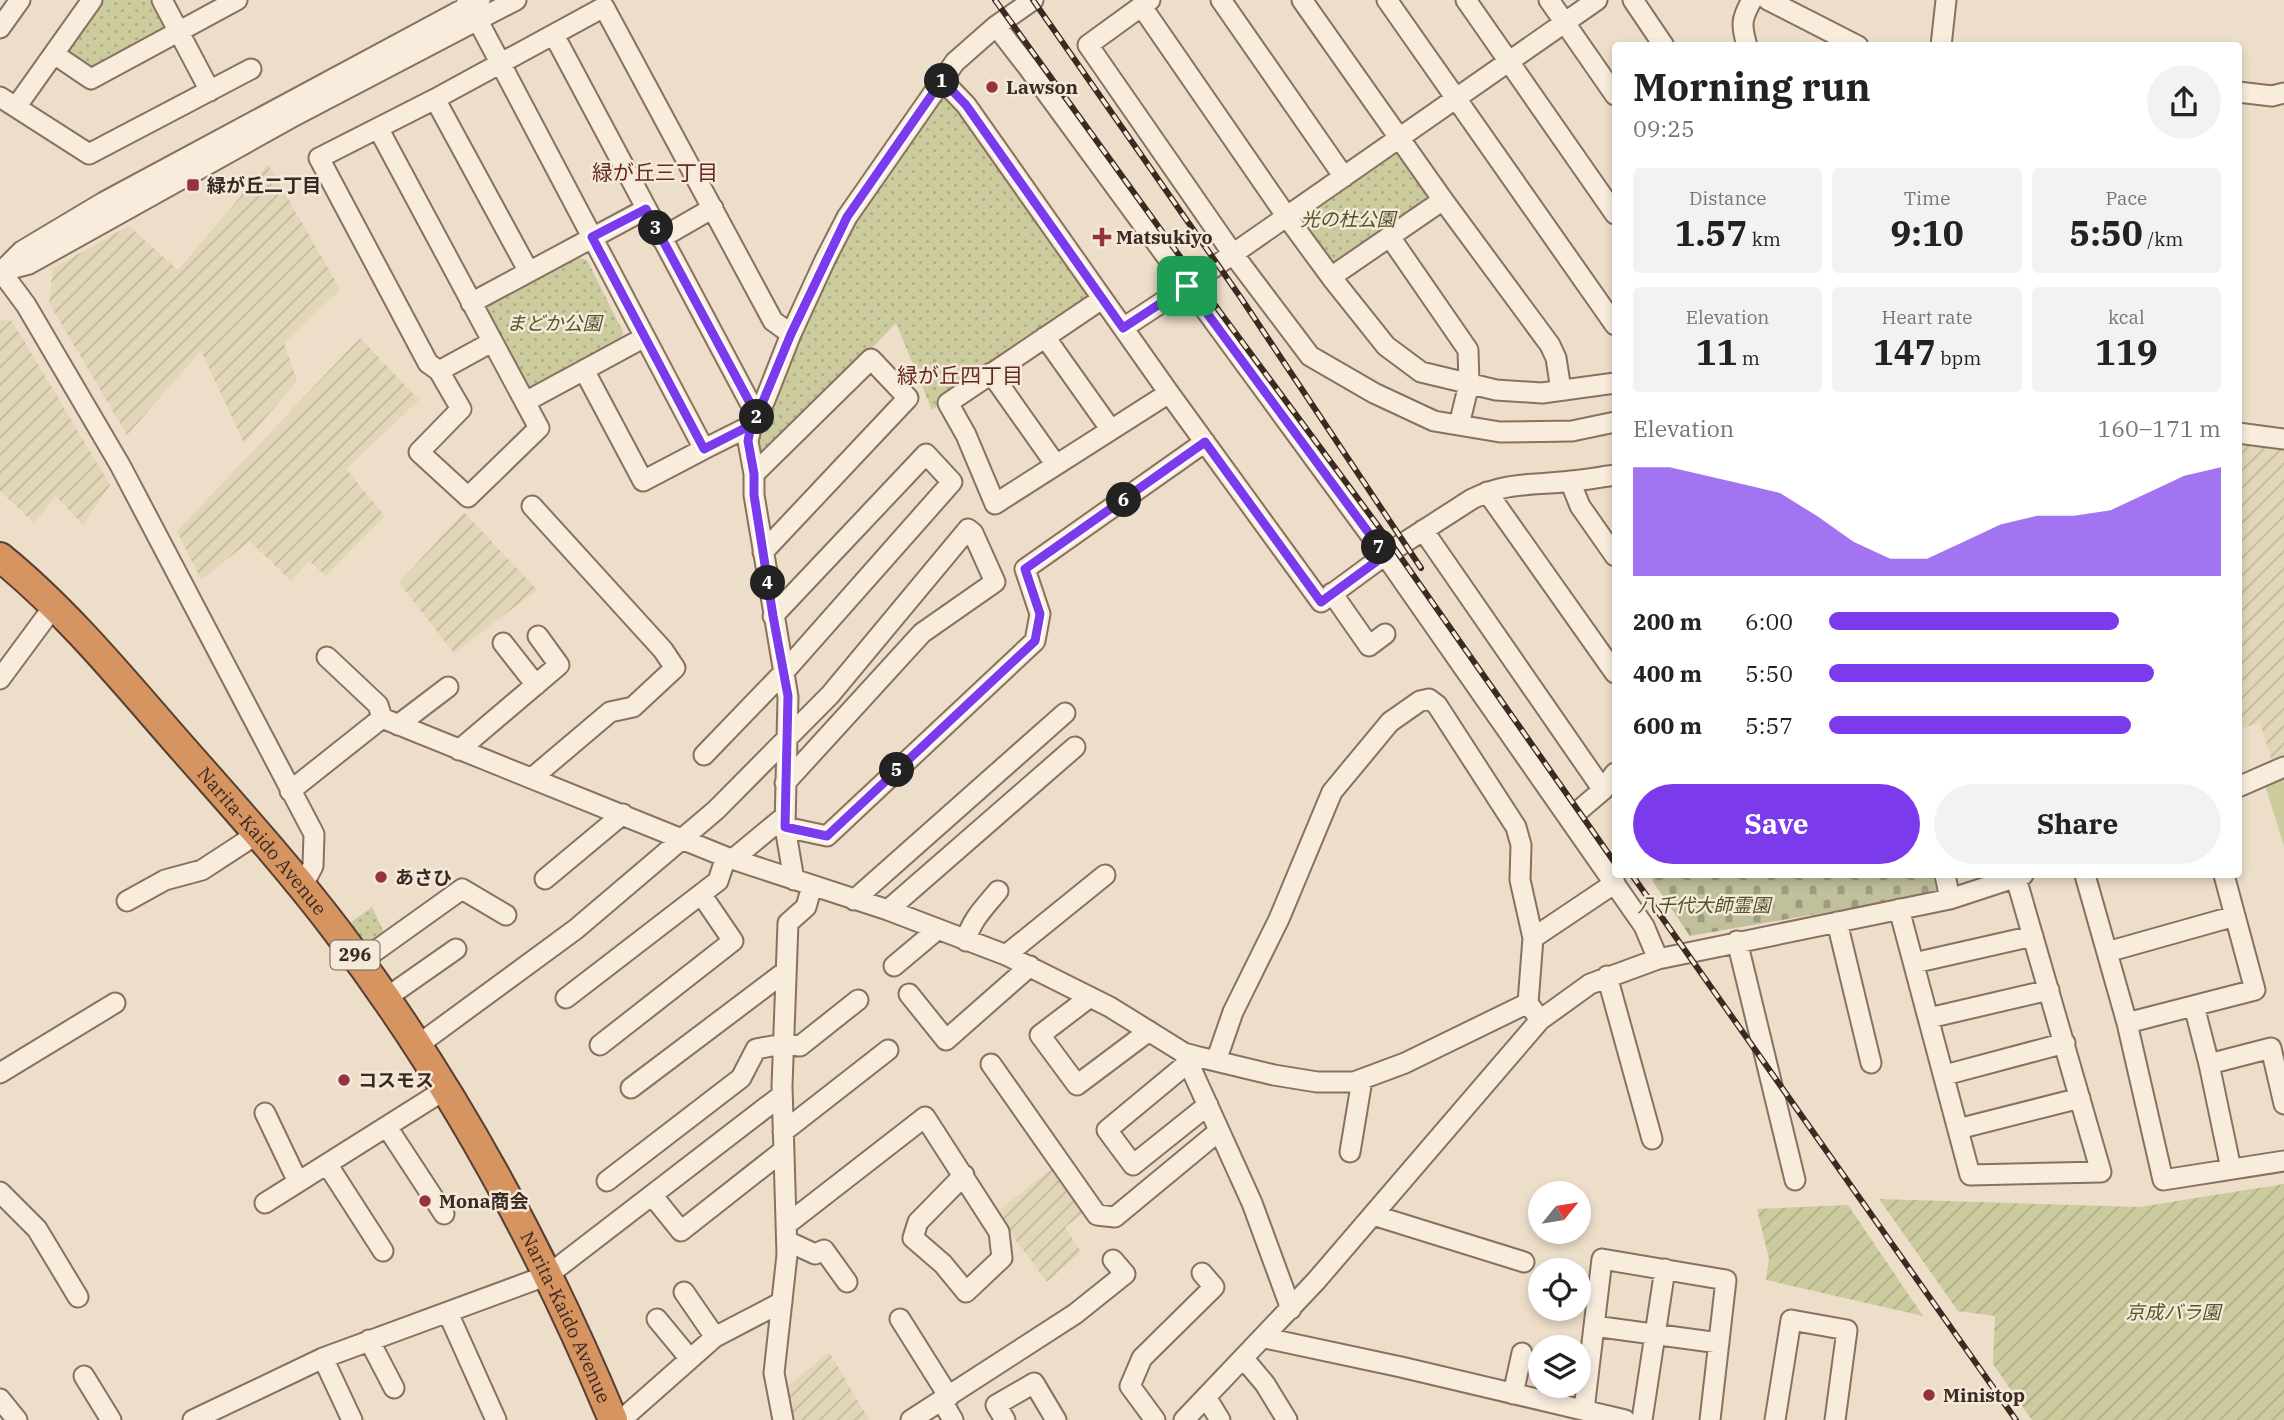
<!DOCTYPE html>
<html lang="en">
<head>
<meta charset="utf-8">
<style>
	body { margin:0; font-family:"IBM Plex Serif","Noto Sans JP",serif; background:#f2f2f2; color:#222; height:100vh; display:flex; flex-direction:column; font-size:26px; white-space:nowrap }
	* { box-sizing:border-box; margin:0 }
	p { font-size:23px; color:#767676 }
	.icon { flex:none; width:38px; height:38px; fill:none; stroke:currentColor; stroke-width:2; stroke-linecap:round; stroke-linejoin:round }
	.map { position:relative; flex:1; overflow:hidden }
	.details { position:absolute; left:1612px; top:42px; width:630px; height:836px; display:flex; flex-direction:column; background:#fff; border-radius:7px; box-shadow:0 4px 10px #0003 }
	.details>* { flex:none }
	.needle { width:46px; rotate:60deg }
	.tools { position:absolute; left:1528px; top:1181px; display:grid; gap:14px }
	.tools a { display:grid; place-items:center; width:63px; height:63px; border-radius:50%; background:#fff; box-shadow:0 4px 10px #0003; font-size:35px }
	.pin { position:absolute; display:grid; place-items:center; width:60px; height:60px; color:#fff; margin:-30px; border-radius:14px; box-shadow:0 4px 10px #0006 }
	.km { position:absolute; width:35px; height:35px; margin:-18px; border-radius:50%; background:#222; color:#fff; font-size:19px; line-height:35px; text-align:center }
	.round { display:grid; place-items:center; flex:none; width:74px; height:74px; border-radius:37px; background:#f2f2f2 }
	.headline { display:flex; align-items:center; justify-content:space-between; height:119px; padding:0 21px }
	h1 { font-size:38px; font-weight:700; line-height:52px }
	.stats { display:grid; grid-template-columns:repeat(3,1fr); gap:10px; height:119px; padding:7px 21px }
	.stats div { display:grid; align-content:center; border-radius:7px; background:#f2f2f2; text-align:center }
	.stats b { font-size:35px; font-weight:700 }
	.stats small { font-size:19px; font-weight:400 }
	.stats p { font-size:19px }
	.chart { height:196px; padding:14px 21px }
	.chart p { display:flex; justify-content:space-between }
	.chart svg { width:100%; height:126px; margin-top:7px; fill:#7c3aed; opacity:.7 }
	.cta { display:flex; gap:14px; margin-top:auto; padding:14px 21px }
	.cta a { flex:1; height:80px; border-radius:42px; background:#7c3aed; color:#fff; font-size:28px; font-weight:700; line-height:80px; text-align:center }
	.cta a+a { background:#f2f2f2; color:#222 }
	ul { padding:0 21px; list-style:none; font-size:23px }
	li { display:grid; grid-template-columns:112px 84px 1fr; align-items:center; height:52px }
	li i { height:18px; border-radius:9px; background:#7c3aed }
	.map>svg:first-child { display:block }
</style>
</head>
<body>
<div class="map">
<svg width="2284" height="1420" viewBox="0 0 2284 1420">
	<defs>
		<pattern id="farmland-furrows" width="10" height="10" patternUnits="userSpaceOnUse" patternTransform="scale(1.75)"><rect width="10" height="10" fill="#e2d6b8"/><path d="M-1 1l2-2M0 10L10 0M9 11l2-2" fill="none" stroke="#c3b89e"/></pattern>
		<pattern id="grass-dots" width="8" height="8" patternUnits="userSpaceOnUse" patternTransform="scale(1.75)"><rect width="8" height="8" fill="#cbcb9e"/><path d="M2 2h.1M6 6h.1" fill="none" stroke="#afae88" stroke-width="1.8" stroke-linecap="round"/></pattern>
		<pattern id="cemetery-stones" width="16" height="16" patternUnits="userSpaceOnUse" patternTransform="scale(1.75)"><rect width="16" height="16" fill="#c1c09c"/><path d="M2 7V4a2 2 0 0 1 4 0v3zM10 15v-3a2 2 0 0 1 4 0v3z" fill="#9e9c7f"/></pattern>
		<pattern id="garden-furrows" width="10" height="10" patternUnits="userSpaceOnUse" patternTransform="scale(1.75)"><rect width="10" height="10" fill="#cbcb9e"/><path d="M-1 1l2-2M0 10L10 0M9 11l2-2" fill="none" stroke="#afae88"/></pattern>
	</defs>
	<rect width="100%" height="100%" fill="#eddeca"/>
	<path fill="url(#farmland-furrows)" d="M 268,164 L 340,289 L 284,343 L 297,381 L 244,443 L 201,351 L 127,435 L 49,303 L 53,268 L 129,226 L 178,270 Z
		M 0,320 L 12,321 L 110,485 L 83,525 L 56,496 L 34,523 L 0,491 Z
		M 360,338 L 419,400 L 346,469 L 385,516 L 326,576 L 309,561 L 291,581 L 250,541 L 201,580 L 177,531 Z
		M 2238,440 L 2284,445 L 2284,760 L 2273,764 L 2260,723 L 2238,729 Z
		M 464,512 L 537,590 L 454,653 L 399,583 Z
		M 1051,1169 L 1054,1169 L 1085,1212 L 1065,1227 L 1081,1252 L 1047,1282 L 996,1213 Z
		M 829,1352 L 869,1420 L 792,1420 L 783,1390 Z"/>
	<path fill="url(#grass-dots)" d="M 103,0 L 151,0 L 166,27 L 92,70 L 65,53 Z
		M 942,80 L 1102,299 L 932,410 L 896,323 L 770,454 L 757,455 L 755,438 L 847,217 Z
		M 1394,149 L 1402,152 L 1430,192 L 1426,202 L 1330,267 L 1297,223 L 1299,217 Z
		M 579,258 L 587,260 L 623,332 L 621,340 L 531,388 L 522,382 L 485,313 L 489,304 Z
		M 372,907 L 388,941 L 368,950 L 347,925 Z"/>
	<path fill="url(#cemetery-stones)" d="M 1651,875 L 1933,875 L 1937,893 L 1690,936 L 1653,882 Z"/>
	<path fill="url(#garden-furrows)" d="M 2284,1184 L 2284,1420 L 2032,1420 L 1993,1364 L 1995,1316 L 1958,1311 L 1879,1199 L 2139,1207 Z
		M 1848,1205 L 1923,1316 L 1766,1280 L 1769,1259 L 1757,1209 Z"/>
	<path fill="#cbcb9e" d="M 2284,778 L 2284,846 L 2265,785 Z"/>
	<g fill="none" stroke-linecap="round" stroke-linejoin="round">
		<g stroke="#89705f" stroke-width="23">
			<path id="minor" d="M 162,0 L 210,91
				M 467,0 L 704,449 L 752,425
				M 1150,0 L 1088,45 L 1233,254 L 1310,356 L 1374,393 L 1434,421 L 1500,432 L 1572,431 L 1615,422
				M 1221,0 L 1344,177
				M 1302,0 L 1443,200 L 1550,345 L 1556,358 L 1561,390
				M 1387,0 L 1615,325
				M 1466,0 L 1615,214
				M 1549,0 L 1615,95
				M 1633,0 L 1664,46
				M 1768,0 L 1858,46
				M 1142,7 L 1287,217 L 1331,277 L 1386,346 L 1421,372 L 1496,390 L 1542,393 L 1615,383
				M 996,26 L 1027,66 L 1385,555 L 1644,926 L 1658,959
				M 0,28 L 20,0
				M 554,35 L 757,416
				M 1747,46 C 1741,25 1741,19 1752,0
				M 1941,46 L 1946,0
				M 54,54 L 91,79 L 237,0
				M 942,80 L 966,105 L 1169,393 L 1321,602 L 1385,555 L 1472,499 C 1509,481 1532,486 1571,481 C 1586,480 1600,477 1615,475
				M 2238,92 L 2272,96 L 2284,93
				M 0,97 L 89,154 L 251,69
				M 435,99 L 529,272
				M 16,107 L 92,0
				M 378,128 L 525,402
				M 1390,237 L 1468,350 L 1469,384 L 1459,425
				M 661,238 L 713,208
				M 0,270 L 26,305 L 120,465 L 314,834 L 313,866 L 302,887
				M 3,270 L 22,251 L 104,202 L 480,0
				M 2,271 L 29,264 L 296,115 L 516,0
				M 1331,277 L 1443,200
				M 1102,299 L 948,403 L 966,435 L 995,504 L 1169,393
				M 471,303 L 646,209
				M 1123,328 L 1187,286 L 1597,0
				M 645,337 L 525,402 L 539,428 L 468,497 L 419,452 L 461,409 L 439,371 L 428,363 L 319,158 L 435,99 L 604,7 L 773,321 L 791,334
				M 1045,337 L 1111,430
				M 584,370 L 643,481 L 704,449
				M 439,371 L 492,342
				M 991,373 L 1056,465
				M 2238,433 L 2284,439
				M 754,474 L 871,359 L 908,398 L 763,552
				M 1570,481 L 1580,506 L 1615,556
				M 1487,492 L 1615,673
				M 1423,530 L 1603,790
				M 1332,593 L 1369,646 L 1385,634
				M 503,643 L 536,685
				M 327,657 L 378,705 L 382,718
				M 0,679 L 54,606
				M 398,725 L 448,687
				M 459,750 L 559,665 L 538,636
				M 704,755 L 784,672 L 952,482 L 926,454 L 773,616
				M 532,778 L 610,712 L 633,707 L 675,668 L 663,650 L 532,506
				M 2238,787 L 2284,767
				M 290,791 L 382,718 L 726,857 L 888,910 L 1006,955 L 1110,1007 L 1184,1053 L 1199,1057 L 1274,1075 L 1317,1082 L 1354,1082 L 1405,1063 L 1528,1003 L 1540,1020
				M 1570,818 L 1603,790 L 1615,773
				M 785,827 L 827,836 L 1035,641 L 1040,614 L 1025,569 L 1205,442
				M 733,859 L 785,816
				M 1945,875 L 1950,899
				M 2085,875 L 2127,1023 L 2163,1180 L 2284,1161
				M 545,879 L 623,814
				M 794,880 L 785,827 L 788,697 L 754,495 L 754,474 L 748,441 L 752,425 L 765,400 L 791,334 L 825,260 L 847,217 L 955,62 L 996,26 L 1033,0
				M 854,900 L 1065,713
				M 127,901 L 165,880 L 202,870 L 257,834
				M 1899,909 L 1970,1175 L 2101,1172 L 2016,878
				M 888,910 L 1075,747
				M 1837,922 L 1871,1063
				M 1533,938 L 1615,883
				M 966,941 C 971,920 984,908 998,891
				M 1737,941 L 1795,1180
				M 2107,952 L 2235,916
				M 1006,955 L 1105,875
				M 360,962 L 462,889 L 506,915
				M 1914,963 L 2033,936
				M 894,966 L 938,929
				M 1607,976 L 1652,1139
				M 909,994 L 946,1040 L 1030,966
				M 1090,997 L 1040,1035 L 1077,1085 L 1149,1031
				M 386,998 L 456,949
				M 566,998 L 718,881 L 726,857
				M 2194,1006 L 2209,1064 L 2231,1169
				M 1929,1018 L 2049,990
				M 2127,1023 L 2255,990 L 2224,875
				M 418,1045 L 576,929 L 716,810 L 830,695 L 968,529 L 973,533 L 995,582 L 922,633 L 785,783
				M 600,1045 L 733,941 L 701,894
				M 1184,1053 L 1252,1203 L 1291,1309
				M 1216,1061 L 1233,1012 L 1279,919 L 1332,792 L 1390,722 L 1420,701 L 1429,699 L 1437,705 L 1516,827 L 1521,845 L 1520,880 L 1533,938 L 1528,1003
				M 1189,1062 L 1107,1130 L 1133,1165 L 1208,1105
				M 991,1064 L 1097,1215 L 1115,1217 L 1219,1131
				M 2209,1064 L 2271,1048 L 2284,1104
				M 0,1073 L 115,1003
				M 1945,1075 L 2065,1043
				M 631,1088 L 786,971
				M 265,1113 L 298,1182
				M 387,1127 L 444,1214
				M 1958,1129 L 2080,1098
				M 783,1132 L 888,1050
				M 1350,1152 L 1362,1080
				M 327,1164 L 383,1251
				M 607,1181 L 741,1078 L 756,1049 L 783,1044 L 800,1046 L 858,1000
				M 0,1192 L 37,1229 L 78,1297
				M 652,1195 L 681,1231 L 784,1150
				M 265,1203 L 446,1089
				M 1373,1215 L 1524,1262
				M 786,1225 L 925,1117 L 999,1232 L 1002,1258 L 966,1292 L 943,1264 L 913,1238 L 918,1222 L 964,1175
				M 787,1241 L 815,1254 L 824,1250 L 847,1282
				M 684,1292 L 715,1337
				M 448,1313 L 496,1420
				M 657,1319 L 690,1359
				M 900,1319 L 949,1397
				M 1594,1326 L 1719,1343
				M 1265,1338 L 1401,1367 L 1625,1420
				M 369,1340 L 394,1388
				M 323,1358 L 352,1420
				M 1244,1359 L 1265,1384 L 1287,1420
				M 84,1376 L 111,1420
				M 1513,1394 L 1522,1353
				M 1206,1397 L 1220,1420
				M 0,1399 L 17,1420
				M 942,1401 L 953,1420
				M 1584,1410 L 1602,1259 L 1726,1280 L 1710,1420
				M 193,1420 L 323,1358 L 548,1275 L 782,1095
				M 621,1420 L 715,1337 L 782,1302
				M 783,1420 L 774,1373 L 787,1255 L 782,1086 L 788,923 L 806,907 L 812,886
				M 911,1420 L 1075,1314 L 1125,1274 L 1113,1260
				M 1005,1420 L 996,1405 L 1034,1383 L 1056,1420
				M 1155,1420 L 1130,1386 L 1142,1358 L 1214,1287 L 1202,1273
				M 1184,1420 L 1316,1281 L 1540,1020 L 1590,984 L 1658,959 L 1950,899 L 2023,875
				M 1642,1420 L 1665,1269
				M 1775,1420 L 1791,1320 L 1847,1330 L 1835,1420"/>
		</g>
		<g stroke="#573f33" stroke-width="32">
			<g id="highway">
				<path id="s1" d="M 0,557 C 69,613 126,684 185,751 C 237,810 290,869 337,931 C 451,1081 541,1247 613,1420"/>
			</g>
		</g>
		<use href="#minor" stroke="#f8ecdd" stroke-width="19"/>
		<use href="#highway" stroke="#d69460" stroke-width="28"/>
		<g stroke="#3a2a22" stroke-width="6">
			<path id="rail" d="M 995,0 L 1220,312 L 1390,542 L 1615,863
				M 1033,0 L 1241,298 L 1421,568
				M 1632,875 L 2016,1420"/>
		</g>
		<use href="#rail" stroke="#f5e9d9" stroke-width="3.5" stroke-dasharray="10" stroke-linecap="butt"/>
	</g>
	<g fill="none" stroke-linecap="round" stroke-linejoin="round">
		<g stroke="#fff" stroke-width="14">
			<path id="route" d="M 1187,286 L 1123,328 L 966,105 L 942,80 L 847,217 L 791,334 L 757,416 L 751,425 L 704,449 L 592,237 L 646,209 L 757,416 L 751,425 L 748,441 L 754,474 L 754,495 L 773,616 L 788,696 L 785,827 L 827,836 L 1035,641 L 1040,614 L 1025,569 L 1205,442 L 1321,602 L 1385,555 L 1187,286"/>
		</g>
		<use href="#route" stroke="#7c3aed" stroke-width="9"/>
	</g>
	<g fill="#95323f" stroke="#f5e9d9" stroke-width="2.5">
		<circle cx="992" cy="87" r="7"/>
		<rect x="186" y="178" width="14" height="14" rx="3.5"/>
		<path d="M1098.5 226.5h7v7h7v7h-7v7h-7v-7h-7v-7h7z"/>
		<circle cx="381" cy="877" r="7"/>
		<circle cx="344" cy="1080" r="7"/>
		<circle cx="425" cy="1201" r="7"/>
		<circle cx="1929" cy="1395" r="7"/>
	</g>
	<g text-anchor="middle" stroke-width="5" stroke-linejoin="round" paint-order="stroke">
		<rect fill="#f5e9d9" stroke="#726359" stroke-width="2" x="330.5" y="940.5" width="49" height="29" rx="5"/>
		<g font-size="18" font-weight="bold" fill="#3a2a22">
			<text x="355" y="961">296</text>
		</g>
		<g font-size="19" font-weight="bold" fill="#3a2a22" stroke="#f5e9d9" text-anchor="start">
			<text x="1006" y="94">Lawson</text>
			<text x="207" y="192">緑が丘二丁目</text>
			<text x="1116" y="244">Matsukiyo</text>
			<text x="395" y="884">あさひ</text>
			<text x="358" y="1087">コスモス</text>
			<text x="439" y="1208">Mona商会</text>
			<text x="1943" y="1402">Ministop</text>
		</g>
		<g font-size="19" font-style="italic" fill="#505629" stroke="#f5e9d9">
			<text x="1348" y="226">光の杜公園</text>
			<text x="554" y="330">まどか公園</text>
			<text x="1704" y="912">八千代大師霊園</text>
			<text x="2173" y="1319">京成バラ園</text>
		</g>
		<g font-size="19" fill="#3a2a22" stroke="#f5e9d9">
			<text dy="7" stroke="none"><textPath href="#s1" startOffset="387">Narita-Kaido Avenue</textPath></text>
			<text dy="7" stroke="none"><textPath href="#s1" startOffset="954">Narita-Kaido Avenue</textPath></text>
		</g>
		<g font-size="21" fill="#652923" stroke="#f5e9d9">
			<text x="655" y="180">緑が丘三丁目</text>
			<text x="960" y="383">緑が丘四丁目</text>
		</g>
	</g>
</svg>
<div class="tools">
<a><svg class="needle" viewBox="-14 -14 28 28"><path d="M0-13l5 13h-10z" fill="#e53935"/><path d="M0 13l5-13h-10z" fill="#767676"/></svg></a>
<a><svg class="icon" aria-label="locate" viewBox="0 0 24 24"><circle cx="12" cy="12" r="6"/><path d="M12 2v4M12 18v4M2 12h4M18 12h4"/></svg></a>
<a><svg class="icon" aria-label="layers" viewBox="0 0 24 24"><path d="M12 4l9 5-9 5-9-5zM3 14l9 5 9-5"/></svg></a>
</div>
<div class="pin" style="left:1187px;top:286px;background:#1e9e55"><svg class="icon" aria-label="arrive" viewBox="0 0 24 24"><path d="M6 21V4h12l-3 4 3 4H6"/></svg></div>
<b class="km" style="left:942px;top:81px">1</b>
<b class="km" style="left:757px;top:417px">2</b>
<b class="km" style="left:656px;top:228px">3</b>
<b class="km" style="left:768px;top:583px">4</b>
<b class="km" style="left:897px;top:770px">5</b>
<b class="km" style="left:1124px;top:500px">6</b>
<b class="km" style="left:1379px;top:547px">7</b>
<section class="details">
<div class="headline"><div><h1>Morning run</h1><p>09:25</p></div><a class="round"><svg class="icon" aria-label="share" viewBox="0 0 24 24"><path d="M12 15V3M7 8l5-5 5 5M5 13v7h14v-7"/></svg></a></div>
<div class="stats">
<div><p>Distance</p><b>1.57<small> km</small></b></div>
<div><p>Time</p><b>9:10</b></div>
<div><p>Pace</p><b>5:50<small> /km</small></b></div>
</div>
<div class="stats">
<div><p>Elevation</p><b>11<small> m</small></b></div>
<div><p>Heart rate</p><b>147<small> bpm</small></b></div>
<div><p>kcal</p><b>119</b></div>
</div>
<div class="chart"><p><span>Elevation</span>160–171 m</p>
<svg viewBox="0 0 160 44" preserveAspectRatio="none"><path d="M0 44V6L10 6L20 9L30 12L40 15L50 23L60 32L70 38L80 38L90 32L100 26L110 23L120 23L130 21L140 15L150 9L160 6V44z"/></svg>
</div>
<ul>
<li><b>200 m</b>6:00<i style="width:74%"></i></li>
<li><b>400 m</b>5:50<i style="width:83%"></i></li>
<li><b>600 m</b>5:57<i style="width:77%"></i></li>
</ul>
<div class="cta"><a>Save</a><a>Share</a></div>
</section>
</div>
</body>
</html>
